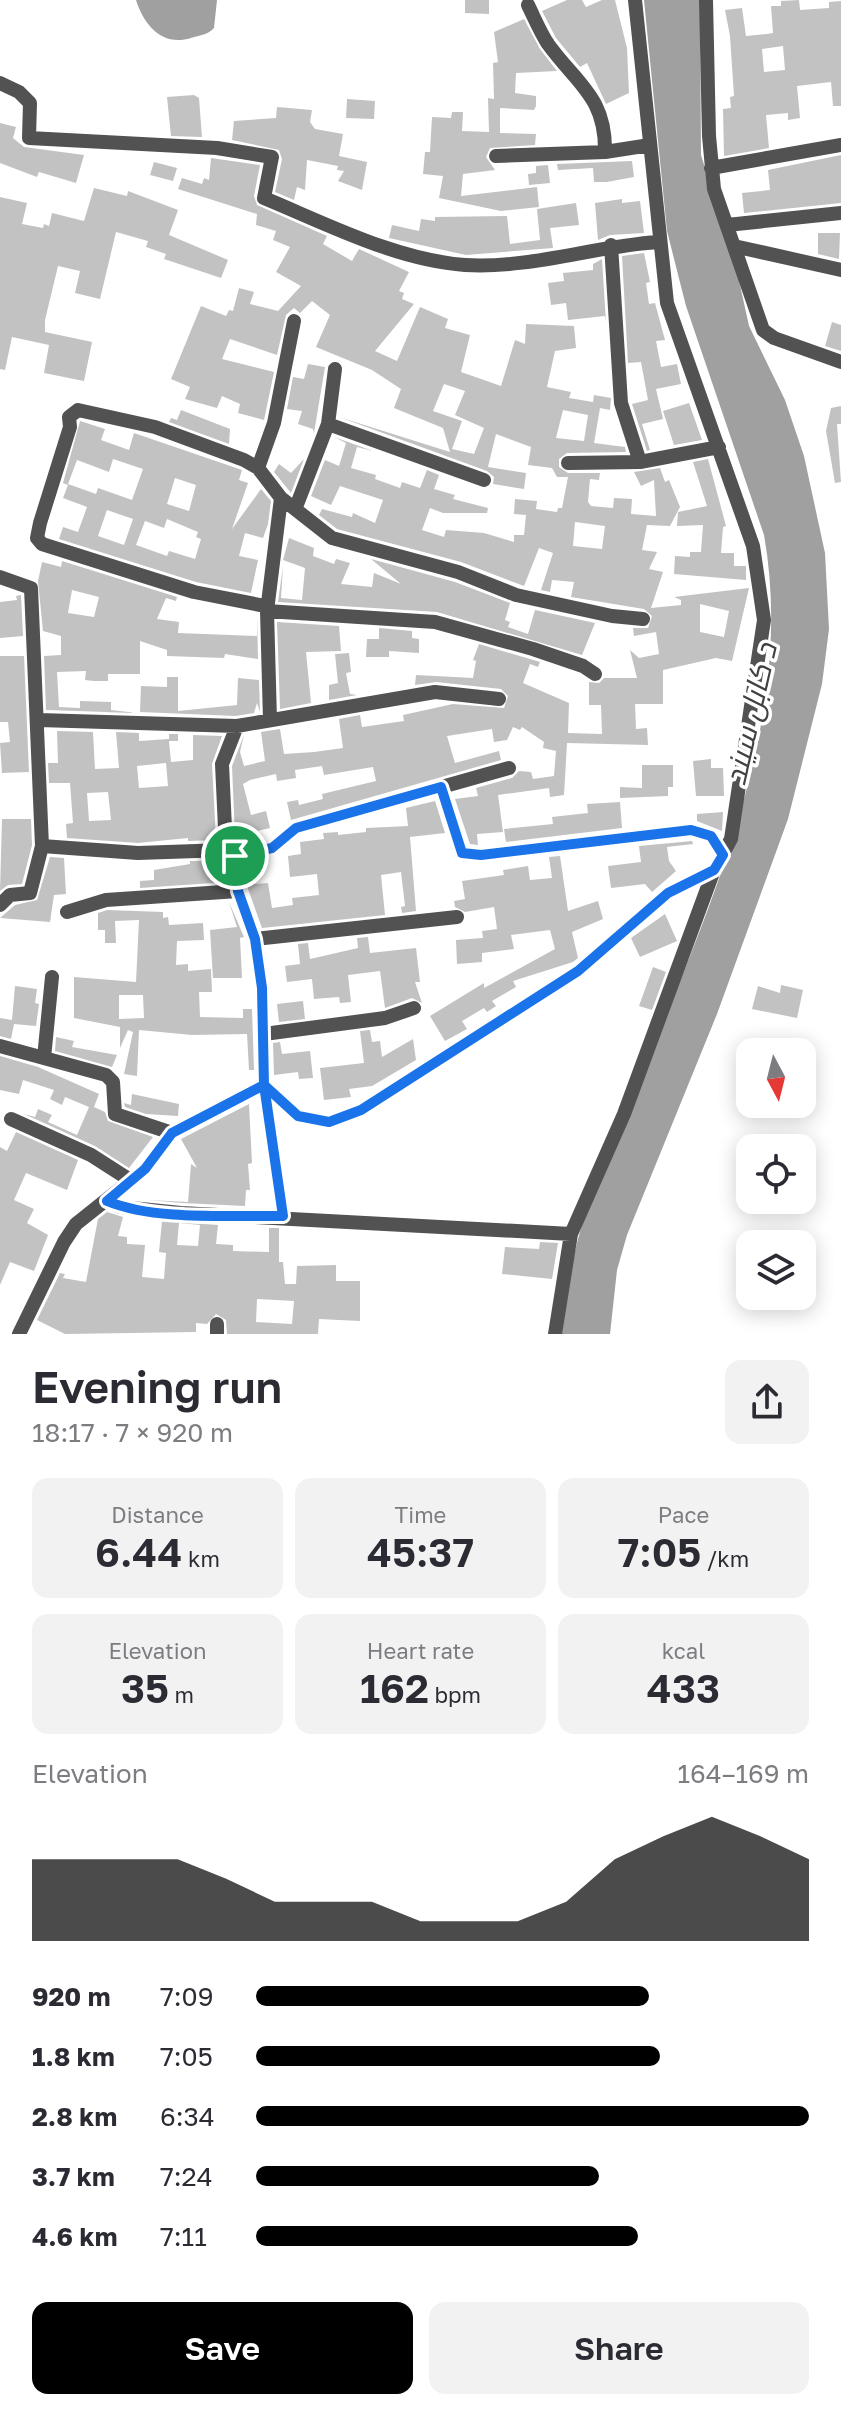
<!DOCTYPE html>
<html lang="en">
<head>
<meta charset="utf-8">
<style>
	body { margin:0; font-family:"Golos Text",Cairo,sans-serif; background:#f2f2f3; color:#2b2b33; height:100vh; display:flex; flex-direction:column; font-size:30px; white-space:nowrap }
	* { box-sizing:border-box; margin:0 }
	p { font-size:26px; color:#7c7c81 }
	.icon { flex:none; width:44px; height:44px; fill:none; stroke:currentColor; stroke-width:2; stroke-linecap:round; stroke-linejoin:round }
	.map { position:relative; height:1334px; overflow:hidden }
	.side { display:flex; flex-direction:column; background:#fff; flex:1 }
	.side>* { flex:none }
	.needle { width:52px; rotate:173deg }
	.fabs { position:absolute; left:736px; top:1038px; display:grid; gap:16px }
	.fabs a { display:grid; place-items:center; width:80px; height:80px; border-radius:16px; background:#fff; box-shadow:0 4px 20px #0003; font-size:40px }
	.pin { position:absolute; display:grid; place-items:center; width:68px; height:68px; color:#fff; margin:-34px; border:4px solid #fff; border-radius:50%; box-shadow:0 2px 8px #0007 }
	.round { display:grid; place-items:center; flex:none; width:84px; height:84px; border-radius:16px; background:#f2f2f3 }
	.overview { display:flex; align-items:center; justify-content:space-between; height:136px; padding:0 32px }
	h1 { font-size:44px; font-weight:600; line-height:60px }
	.stats { display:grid; grid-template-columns:repeat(3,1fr); gap:12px; height:136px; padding:8px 32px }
	.stats div { display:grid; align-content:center; border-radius:16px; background:#f2f2f3; text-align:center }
	.stats b { font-size:40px; font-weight:600 }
	.stats small { font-size:22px; font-weight:400 }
	.stats p { font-size:22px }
	.chart { height:224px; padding:16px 32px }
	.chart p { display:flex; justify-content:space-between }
	.chart svg { width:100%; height:144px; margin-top:8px; fill:#000; opacity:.7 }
	.cta { display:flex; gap:16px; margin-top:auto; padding:16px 32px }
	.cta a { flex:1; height:92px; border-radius:16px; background:#000; color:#fff; font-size:32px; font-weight:600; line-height:92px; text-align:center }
	.cta a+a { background:#f2f2f3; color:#2b2b33 }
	ul { padding:0 32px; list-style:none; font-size:26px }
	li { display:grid; grid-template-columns:128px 96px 1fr; align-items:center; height:60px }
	li i { height:20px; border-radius:10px; background:#000 }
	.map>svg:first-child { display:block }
</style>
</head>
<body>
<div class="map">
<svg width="841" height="1334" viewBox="0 0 841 1334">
	<rect width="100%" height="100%" fill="#fff"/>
	<path fill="#a0a0a0" d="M 136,0 L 217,0 L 214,28 C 208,35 200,35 191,38 C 162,47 144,25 136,0 Z
		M 644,0 L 700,0 L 701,155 L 738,276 L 749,326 L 785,400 L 804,456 L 825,553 L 829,629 L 822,684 L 788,819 L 717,1014 L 627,1235 L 617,1270 L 610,1334 L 560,1334 C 567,1295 572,1253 585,1216 C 659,1006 805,764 764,535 L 686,306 L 667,231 Z"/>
	<path fill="#c2c2c2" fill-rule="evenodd" d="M 465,0 L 489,0 L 489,14 L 465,13 Z
		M 567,0 L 582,0 L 586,7 L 602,0 L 615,0 L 627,48 L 629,93 L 606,104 L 587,63 L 580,67 L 556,38 L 542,11 Z
		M 799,0 L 800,10 L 829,8 L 829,2 L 841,1 L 841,106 L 833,106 L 831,82 L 797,86 L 800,118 L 788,120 L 788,113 L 766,115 L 769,148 L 724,156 L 723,109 L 731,108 L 730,97 L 734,96 L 730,36 L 725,10 L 742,8 L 746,36 L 767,34 L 773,33 L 771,6 L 781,6 L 781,1 ZM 783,46 L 785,70 L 764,72 L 762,49 Z
		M 524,19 L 540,49 L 557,71 L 516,73 L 515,93 L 536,96 L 536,106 L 534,110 L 500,108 L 500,133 L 536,134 L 535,145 L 490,148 L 486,157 L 495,170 L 463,174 L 461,196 L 537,187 L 539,207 L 501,211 L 439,198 L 443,176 L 423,174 L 425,152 L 430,152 L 432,117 L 451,118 L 452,112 L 463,112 L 462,131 L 489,132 L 488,98 L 494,99 L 493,63 L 498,62 L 494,32 Z
		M 194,95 L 199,98 L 202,137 L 171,136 L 167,97 Z
		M 347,99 L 375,101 L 374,119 L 346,118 Z
		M 277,107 L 312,110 L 310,122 L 315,129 L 343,134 L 339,156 L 367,162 L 362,190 L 338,181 L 344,171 L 337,170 L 338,166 L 307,160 L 305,190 L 297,187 L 294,200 L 275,192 L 282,159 L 279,150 L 232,140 L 234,121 L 276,118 Z
		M 0,123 L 16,127 L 13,138 L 24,147 L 84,155 L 76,183 L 39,172 L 37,177 L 0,163 Z
		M 841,155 L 841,203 L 744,213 L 742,193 L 770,190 L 768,170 Z
		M 211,158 L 260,165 L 254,196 L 257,205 L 327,236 L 323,244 L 352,261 L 359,249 L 409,272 L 399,291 L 404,293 L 402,299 L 414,304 L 375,351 L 397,361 L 420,307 L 448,319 L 445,328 L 470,335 L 461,372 L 501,386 L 515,340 L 525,344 L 526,324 L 574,326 L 576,348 L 555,351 L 547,387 L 571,392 L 569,398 L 593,402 L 594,395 L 611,398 L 610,410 L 600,408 L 594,443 L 625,447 L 626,452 L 567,453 L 559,459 L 559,467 L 568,473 L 600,473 L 599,480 L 590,479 L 588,502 L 591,506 L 613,508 L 614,498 L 632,499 L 631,514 L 656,516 L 654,480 L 641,486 L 634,472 L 660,468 L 665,482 L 669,480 L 680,507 L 670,526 L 647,525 L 642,550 L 657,552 L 649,569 L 663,572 L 651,608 L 681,605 L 681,600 L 674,597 L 749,588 L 732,661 L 716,658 L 663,670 L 663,704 L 635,704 L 636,729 L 647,728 L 648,745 L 567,743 L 564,795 L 550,797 L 549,788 L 498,795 L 503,832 L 477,834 L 478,845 L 470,844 L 455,799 L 478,796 L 476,788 L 512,778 L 519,771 L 531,772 L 533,779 L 554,776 L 556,751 L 543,748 L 544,742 L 522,727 L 520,730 L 513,727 L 507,740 L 494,742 L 492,729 L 447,736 L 455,763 L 499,751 L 501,760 L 291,820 L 287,802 L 298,800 L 299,805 L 323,799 L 322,794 L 376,781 L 373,767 L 324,775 L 322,766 L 295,770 L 296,778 L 277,781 L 276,774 L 250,780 L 243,784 L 251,815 L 266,811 L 270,828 L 235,836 L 232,766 L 244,735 L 240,752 L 244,766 L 265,761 L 261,732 L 280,729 L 284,754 L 314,752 L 343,748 L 339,719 L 360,715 L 362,727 L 404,721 L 403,715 L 453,704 L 504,708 L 508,696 L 501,689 L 436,682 L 415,685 L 416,675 L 473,678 L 476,661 L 473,660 L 479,644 L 540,662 L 538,667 L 530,664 L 523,683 L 569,703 L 568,733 L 602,734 L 601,705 L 589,705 L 589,682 L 599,683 L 604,678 L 637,678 L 630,650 L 639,658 L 659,654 L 656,632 L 634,636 L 633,628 L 648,628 L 652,616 L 644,609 L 571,597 L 574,582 L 552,580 L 550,592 L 541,590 L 553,553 L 539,548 L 524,586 L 461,562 L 337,529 L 319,515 L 322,509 L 352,517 L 353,513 L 375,523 L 383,500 L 340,486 L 331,505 L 311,496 L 325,460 L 339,466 L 346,443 L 334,437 L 373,451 L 357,447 L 351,468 L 376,475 L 375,479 L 400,488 L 402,482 L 420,488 L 427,470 L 439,475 L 434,489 L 455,495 L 453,499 L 488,508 L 487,513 L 443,513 L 430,508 L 422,530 L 444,537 L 446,530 L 484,533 L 514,542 L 514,535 L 524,535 L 526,515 L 514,514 L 515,499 L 537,501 L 536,509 L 557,512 L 558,508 L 562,508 L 568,477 L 557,477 L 552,468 L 528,465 L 531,447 L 496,434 L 488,467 L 526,473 L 524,489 L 493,484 L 494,477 L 487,471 L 339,417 L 450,452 L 443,428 L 394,408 L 401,389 L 372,370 L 316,347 L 330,315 L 312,301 L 300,313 L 294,308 L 286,315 L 277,355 L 230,339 L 222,359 L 274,372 L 264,420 L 238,413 L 240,404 L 222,396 L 217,408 L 185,399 L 190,387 L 171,379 L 201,306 L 226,316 L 229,310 L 233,311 L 239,288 L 254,292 L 250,304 L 278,311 L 301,286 L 276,272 L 290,247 L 273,240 L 276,231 L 256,225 L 257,214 L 178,189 L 182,178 L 202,184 L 204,178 L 209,180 ZM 444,384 L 465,391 L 455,415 L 484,428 L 474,454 L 452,449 L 462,421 L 433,411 ZM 563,410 L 588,415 L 584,441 L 556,438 ZM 575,522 L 605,526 L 602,549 L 573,546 ZM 700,604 L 729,611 L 724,637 L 700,632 Z
		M 632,161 L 634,177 L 607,182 L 594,182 L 593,168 L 558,170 L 557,164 Z
		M 154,162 L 177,168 L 173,181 L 150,175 Z
		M 548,165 L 550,183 L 529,185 L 528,174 L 536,173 L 536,166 Z
		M 94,188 L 127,196 L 128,191 L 178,210 L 169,235 L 228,260 L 221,278 L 164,259 L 166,254 L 146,247 L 148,241 L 116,232 L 100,299 L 75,293 L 80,271 L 58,266 L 45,320 L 45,332 L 92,342 L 84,381 L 44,373 L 49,345 L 12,337 L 5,370 L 0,369 L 0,197 L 27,203 L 22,224 L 43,228 L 44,224 L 49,226 L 52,213 L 84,221 Z
		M 622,199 L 622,203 L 640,201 L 644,233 L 610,235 L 598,240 L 595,203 Z
		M 576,203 L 579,225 L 550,228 L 553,248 L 466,255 L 389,238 L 392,225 L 419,231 L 421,219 L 435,221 L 435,217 L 507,216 L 510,244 L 540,240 L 537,209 Z
		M 818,233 L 840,233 L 839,259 L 818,254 Z
		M 644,253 L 650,282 L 646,283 L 649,304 L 655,303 L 665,340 L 656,341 L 661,367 L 677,364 L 681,384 L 656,389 L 663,419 L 642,424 L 650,450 L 647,451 L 632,404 L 648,400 L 641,362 L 628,363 L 622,256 Z
		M 602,259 L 606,323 L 605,316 L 568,320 L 566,303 L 551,305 L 548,283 L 564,281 L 563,273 L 593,270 L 593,264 Z
		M 832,322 L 841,325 L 841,351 L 825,346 Z
		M 308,364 L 325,367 L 314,433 L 313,429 L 298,424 L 302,411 L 287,409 L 293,377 L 304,379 Z
		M 689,403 L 702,440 L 674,445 L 663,411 Z
		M 841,406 L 841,424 L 837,424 L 841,482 L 835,483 L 826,431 L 831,408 Z
		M 181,410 L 230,429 L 229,444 L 169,422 L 171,418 L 177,420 Z
		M 80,421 L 105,429 L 101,440 L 129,450 L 134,433 L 242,470 L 239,480 L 248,483 L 232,529 L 261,489 L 271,501 L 268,524 L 263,538 L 245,533 L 239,556 L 258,560 L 251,593 L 196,582 L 59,539 L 63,527 L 78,532 L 87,507 L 63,498 L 68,485 L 63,483 ZM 113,459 L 143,469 L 132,500 L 98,488 L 96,494 L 68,484 L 77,460 L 109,472 ZM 175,478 L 196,485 L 189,511 L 167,504 ZM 107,510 L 133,519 L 124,545 L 98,536 ZM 167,519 L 198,532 L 196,537 L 201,539 L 195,559 L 169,551 L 167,556 L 136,545 L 145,521 L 164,528 Z
		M 304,459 L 291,493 L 274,472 L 279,464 L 291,473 Z
		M 708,459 L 726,526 L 723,527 L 721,553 L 734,553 L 734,566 L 746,566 L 746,580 L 674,574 L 675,556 L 690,557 L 690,552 L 701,552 L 703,525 L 677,526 L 678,512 L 707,506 L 693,462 Z
		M 289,538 L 314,548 L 313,556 L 334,564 L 336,559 L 350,563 L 341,584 L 372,587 L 374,573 L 401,584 L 371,559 L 455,582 L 510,603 L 505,620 L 510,622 L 508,627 L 528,634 L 535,610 L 595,623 L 582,655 L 437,612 L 278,602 L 283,566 L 281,598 L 302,600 L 305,568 L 283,560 Z
		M 62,561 L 177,597 L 176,601 L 166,598 L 157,619 L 179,622 L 178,633 L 258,636 L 257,615 L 258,659 L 225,654 L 224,658 L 167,656 L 167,650 L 140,641 L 140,674 L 108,674 L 108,681 L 94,681 L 85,680 L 86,671 L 57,672 L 59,707 L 80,708 L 80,701 L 111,702 L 111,710 L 137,713 L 46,710 L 44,656 L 61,655 L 61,636 L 43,631 L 38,581 L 42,562 L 61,567 ZM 72,590 L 99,597 L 94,617 L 68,613 Z
		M 21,595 L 23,636 L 0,638 L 0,602 L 17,600 L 16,596 Z
		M 277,622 L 339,626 L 341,651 L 306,652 L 311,703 L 280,709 Z
		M 379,628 L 412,631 L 412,638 L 419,639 L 419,653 L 389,651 L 389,657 L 366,657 L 367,639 L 379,639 Z
		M 349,653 L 351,672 L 346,673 L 350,694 L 357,695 L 329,700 L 329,685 L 338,683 L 335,654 Z
		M 0,656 L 24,656 L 29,772 L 2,773 L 0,743 L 10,742 L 8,722 L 0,722 Z
		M 167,677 L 178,677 L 178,711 L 237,705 L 238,678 L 259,680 L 260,712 L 257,703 L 254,713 L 236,716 L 140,712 L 141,686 L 167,687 Z
		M 57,731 L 93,732 L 95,769 L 119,768 L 116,732 L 139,733 L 139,741 L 169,739 L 169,734 L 178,734 L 178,741 L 169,741 L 171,762 L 193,760 L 193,735 L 222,736 L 212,764 L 216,840 L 188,841 L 188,838 L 138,843 L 67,838 L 66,824 L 73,823 L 70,783 L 49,783 L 48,763 L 58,763 ZM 166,763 L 168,786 L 139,788 L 137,766 ZM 108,792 L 111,820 L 89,821 L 87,793 Z
		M 711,759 L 711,768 L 723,768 L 724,796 L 696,796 L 693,761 Z
		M 642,765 L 673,765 L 673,787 L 668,787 L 668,796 L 620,798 L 620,787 L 642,788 Z
		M 435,801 L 445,833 L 410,837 L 416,911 L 402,913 L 401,907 L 405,906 L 401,872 L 381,875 L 385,915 L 262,928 L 248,889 L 246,864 L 252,863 L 255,884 L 268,883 L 272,908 L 293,905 L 292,898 L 319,895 L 317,874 L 290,877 L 288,856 L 301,854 L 300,842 L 324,839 L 323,833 L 338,832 L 338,835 L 366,832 L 366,828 L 408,826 L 406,808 Z
		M 620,802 L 622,828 L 506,842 L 504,829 L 553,824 L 552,817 L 588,813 L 587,804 Z
		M 723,812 L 722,831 L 697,821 L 697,814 Z
		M 2,819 L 31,819 L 32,845 L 22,884 L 8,885 L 0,891 Z
		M 692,841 L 693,844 L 667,847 L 669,861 L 676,871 L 652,892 L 645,884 L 611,888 L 608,866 L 641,862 L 639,846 Z
		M 560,856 L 568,911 L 598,901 L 603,919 L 572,932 L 578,958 L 573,962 L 513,981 L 516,987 L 492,1001 L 496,1006 L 487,1012 L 484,1008 L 462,1021 L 467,1029 L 445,1041 L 430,1016 L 484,983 L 484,988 L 555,949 L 550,930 L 511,935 L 514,949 L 482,953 L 482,962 L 457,964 L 456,940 L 483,938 L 482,931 L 497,929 L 494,907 L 465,912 L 455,907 L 454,901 L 465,899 L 462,881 L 504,875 L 503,870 L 528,866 L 530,880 L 552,878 L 549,857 Z
		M 50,857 L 64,858 L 66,894 L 54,895 L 50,922 L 0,918 L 15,905 L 37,900 Z
		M 190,861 L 205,861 L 206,874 L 210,874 L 211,879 L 227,878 L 227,882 L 140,888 L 140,881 L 154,880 L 154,870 L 190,864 Z
		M 229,902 L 244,937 L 240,938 L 242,978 L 213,978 L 210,930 L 237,927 Z
		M 107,910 L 163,912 L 163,918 L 168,917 L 169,925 L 203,923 L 204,940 L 177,941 L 176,965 L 188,964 L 188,971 L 211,969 L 212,992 L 199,992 L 200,1017 L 243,1018 L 243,1009 L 252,1009 L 254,1070 L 249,1070 L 247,1034 L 192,1035 L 139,1030 L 137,1076 L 124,1074 L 133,1032 L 128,1030 L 120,1048 L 120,1027 L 74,1018 L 74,977 L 136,982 L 139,920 L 115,921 L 116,943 L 105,943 L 105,930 L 98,930 L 98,913 ZM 119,995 L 143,995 L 144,1018 L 119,1019 Z
		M 665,914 L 677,941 L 640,957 L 631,938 Z
		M 368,937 L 370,953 L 416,948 L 420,982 L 415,982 L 422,1003 L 412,998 L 385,1008 L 380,971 L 348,975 L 351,1002 L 340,1003 L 339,997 L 314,999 L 312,979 L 287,982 L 285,966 L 300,964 L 298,944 L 308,943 L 310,959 L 358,948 L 357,938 Z
		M 653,967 L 666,972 L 652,1010 L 639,1006 Z
		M 781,985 L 803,990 L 797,1018 L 752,1009 L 758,986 L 780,993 Z
		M 15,986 L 37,989 L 35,1003 L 39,1004 L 36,1026 L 14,1024 L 11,1039 L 0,1036 L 0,1018 L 12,1020 Z
		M 303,1001 L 305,1019 L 279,1022 L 277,1004 Z
		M 370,1030 L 372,1042 L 380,1041 L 382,1057 L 413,1039 L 416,1060 L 372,1086 L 349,1089 L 351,1097 L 324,1100 L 320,1068 L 364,1063 L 360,1031 Z
		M 56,1037 L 74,1041 L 72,1047 L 117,1055 L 112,1067 L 55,1051 Z
		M 280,1042 L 282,1054 L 310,1051 L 313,1078 L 299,1079 L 298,1072 L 274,1075 L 273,1043 Z
		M 0,1056 L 38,1067 L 99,1094 L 94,1107 L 105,1112 L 108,1121 L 153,1137 L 129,1168 L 95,1146 L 24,1114 L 35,1117 L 38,1109 L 52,1115 L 48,1122 L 77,1135 L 89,1107 L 65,1097 L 62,1105 L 50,1099 L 54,1090 L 23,1080 L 19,1094 L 0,1090 Z
		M 132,1094 L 179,1104 L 178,1116 L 146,1114 L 125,1107 L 124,1103 L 131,1105 Z
		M 249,1104 L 252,1163 L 248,1164 L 250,1190 L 246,1190 L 245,1206 L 182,1203 L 148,1200 L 188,1202 L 191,1164 L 197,1168 L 181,1139 Z
		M 16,1132 L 78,1160 L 67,1190 L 26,1173 L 14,1200 L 34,1209 L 27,1223 L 48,1235 L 34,1271 L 10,1262 L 0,1285 L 0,1147 L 7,1151 Z
		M 107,1212 L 123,1217 L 118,1236 L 127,1237 L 127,1244 L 145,1245 L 142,1277 L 164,1279 L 166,1253 L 159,1252 L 162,1221 L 218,1225 L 216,1244 L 233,1245 L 233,1251 L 269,1252 L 269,1228 L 279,1228 L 279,1262 L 283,1262 L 285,1284 L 296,1284 L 297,1266 L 336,1265 L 336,1281 L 360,1281 L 360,1321 L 319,1319 L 318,1334 L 227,1334 L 226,1320 L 216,1314 L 207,1324 L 196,1323 L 196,1332 L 65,1334 L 37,1320 L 60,1273 L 65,1274 L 63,1278 L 86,1282 L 98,1219 ZM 179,1223 L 200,1225 L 198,1246 L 177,1245 ZM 257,1299 L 294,1301 L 292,1324 L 256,1322 Z
		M 540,1242 L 558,1243 L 552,1279 L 502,1274 L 505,1247 L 539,1249 Z"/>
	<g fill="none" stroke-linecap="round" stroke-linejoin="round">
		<path stroke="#525252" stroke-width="14" d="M 706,0 L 709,136 L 714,189 L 763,330 L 774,338 L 841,362
			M 528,5 C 534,17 540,32 548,44 C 577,84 606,97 605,152
			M 0,83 L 19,92 L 30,103 L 29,138 L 217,148 L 272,157 L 264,198 C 327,224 396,260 465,265 C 529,269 595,246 658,242
			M 496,156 L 605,152 L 650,145
			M 711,168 L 841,145
			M 727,225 L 841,213
			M 611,245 L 621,403 L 640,462
			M 734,246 L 841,270
			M 328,424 L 484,480
			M 568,463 L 640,462 L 719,447
			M 258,468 L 274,423 L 294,321
			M 296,507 L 328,424 L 335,369
			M 0,577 L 31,588 L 42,846 L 30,893 L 10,895 L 0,905
			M 595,674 L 583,666 L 533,649 L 435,622 L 267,611 L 265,606 L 194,592 L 42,544 L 37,538 L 40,523 L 70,427 L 69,417 L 78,410 L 155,427 L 244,460 L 258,468 L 281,498 L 332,538 L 458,572 L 516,595 L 612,616 L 643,619
			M 39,720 L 237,726 L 435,692 L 499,699
			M 270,720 L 267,611 L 281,498
			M 237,726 L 222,764 L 226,850 L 235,856 L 238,891 L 255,939 L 262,988 L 264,1085 L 283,1216
			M 441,787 L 462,853 L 481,855 L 691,830 L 711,836 L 723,855
			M 42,846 L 138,853 L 226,850
			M 235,856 L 272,848 L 296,828 L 509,768
			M 67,912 L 106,900 L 238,891
			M 255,939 L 457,917
			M 264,1034 L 385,1018 L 414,1008
			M 0,1046 L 106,1075 L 113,1082 L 115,1114 L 172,1133
			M 44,1058 L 52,977
			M 264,1085 L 298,1116 L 329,1122 L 361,1110 L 578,971 L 668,893 L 714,870
			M 11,1119 L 91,1155 L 130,1180
			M 107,1201 L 121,1207 L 181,1213 L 571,1234
			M 19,1334 L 64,1242 L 76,1224 L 145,1169 L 172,1133 L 264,1085
			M 217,1334 L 217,1324
			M 555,1334 L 571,1234 L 624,1114 L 714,870 L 731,839 L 764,620 L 753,546 L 667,303 L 635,0"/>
	</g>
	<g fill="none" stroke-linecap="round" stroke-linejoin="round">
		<g stroke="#fff" stroke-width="16">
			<path id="route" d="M 235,856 L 238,891 L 255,939 L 262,988 L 264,1085 L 283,1216 C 230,1215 155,1221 107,1201 L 145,1169 L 172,1133 L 264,1085 L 298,1116 L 329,1122 L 361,1110 L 578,971 L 668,893 L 714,870 L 723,855 L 711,836 L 691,830 L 481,855 L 462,853 L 441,787 L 296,828 L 272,848 L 235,856"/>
		</g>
		<use href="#route" stroke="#1a73e8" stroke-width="10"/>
	</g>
	<g text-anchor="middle" stroke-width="7" stroke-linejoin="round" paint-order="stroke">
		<g font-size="30" font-style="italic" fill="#414141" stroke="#fff">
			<text transform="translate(751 714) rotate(-77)" y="10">د کابل سيند</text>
		</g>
	</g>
</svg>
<div class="fabs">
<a><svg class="needle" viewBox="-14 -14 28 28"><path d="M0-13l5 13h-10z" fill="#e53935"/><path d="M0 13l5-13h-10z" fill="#7c7c81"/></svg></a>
<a><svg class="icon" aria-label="locate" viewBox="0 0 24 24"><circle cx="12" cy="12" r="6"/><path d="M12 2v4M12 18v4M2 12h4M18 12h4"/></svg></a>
<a><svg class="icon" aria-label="layers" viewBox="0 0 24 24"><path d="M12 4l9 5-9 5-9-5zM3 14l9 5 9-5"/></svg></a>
</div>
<div class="pin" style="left:235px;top:856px;background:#1e9e55"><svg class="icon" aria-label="arrive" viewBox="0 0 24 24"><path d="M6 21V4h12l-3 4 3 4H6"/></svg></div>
</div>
<section class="side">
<div class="overview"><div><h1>Evening run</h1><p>18:17 · 7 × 920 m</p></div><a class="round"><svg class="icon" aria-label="share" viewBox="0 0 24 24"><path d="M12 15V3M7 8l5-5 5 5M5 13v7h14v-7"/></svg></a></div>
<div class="stats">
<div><p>Distance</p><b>6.44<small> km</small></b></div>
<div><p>Time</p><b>45:37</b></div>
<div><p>Pace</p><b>7:05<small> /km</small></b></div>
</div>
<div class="stats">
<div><p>Elevation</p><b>35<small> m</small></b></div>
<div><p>Heart rate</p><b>162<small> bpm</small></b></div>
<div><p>kcal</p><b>433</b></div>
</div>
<div class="chart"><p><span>Elevation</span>164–169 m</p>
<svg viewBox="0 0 160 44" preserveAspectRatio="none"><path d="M0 44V19L10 19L20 19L30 19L40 25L50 32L60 32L70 32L80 38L90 38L100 38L110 32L120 19L130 12L140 6L150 12L160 19V44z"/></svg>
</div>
<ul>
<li><b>920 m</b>7:09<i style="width:71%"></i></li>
<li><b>1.8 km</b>7:05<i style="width:73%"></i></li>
<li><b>2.8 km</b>6:34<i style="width:100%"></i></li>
<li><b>3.7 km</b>7:24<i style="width:62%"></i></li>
<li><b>4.6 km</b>7:11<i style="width:69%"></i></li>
</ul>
<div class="cta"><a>Save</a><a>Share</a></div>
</section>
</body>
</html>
